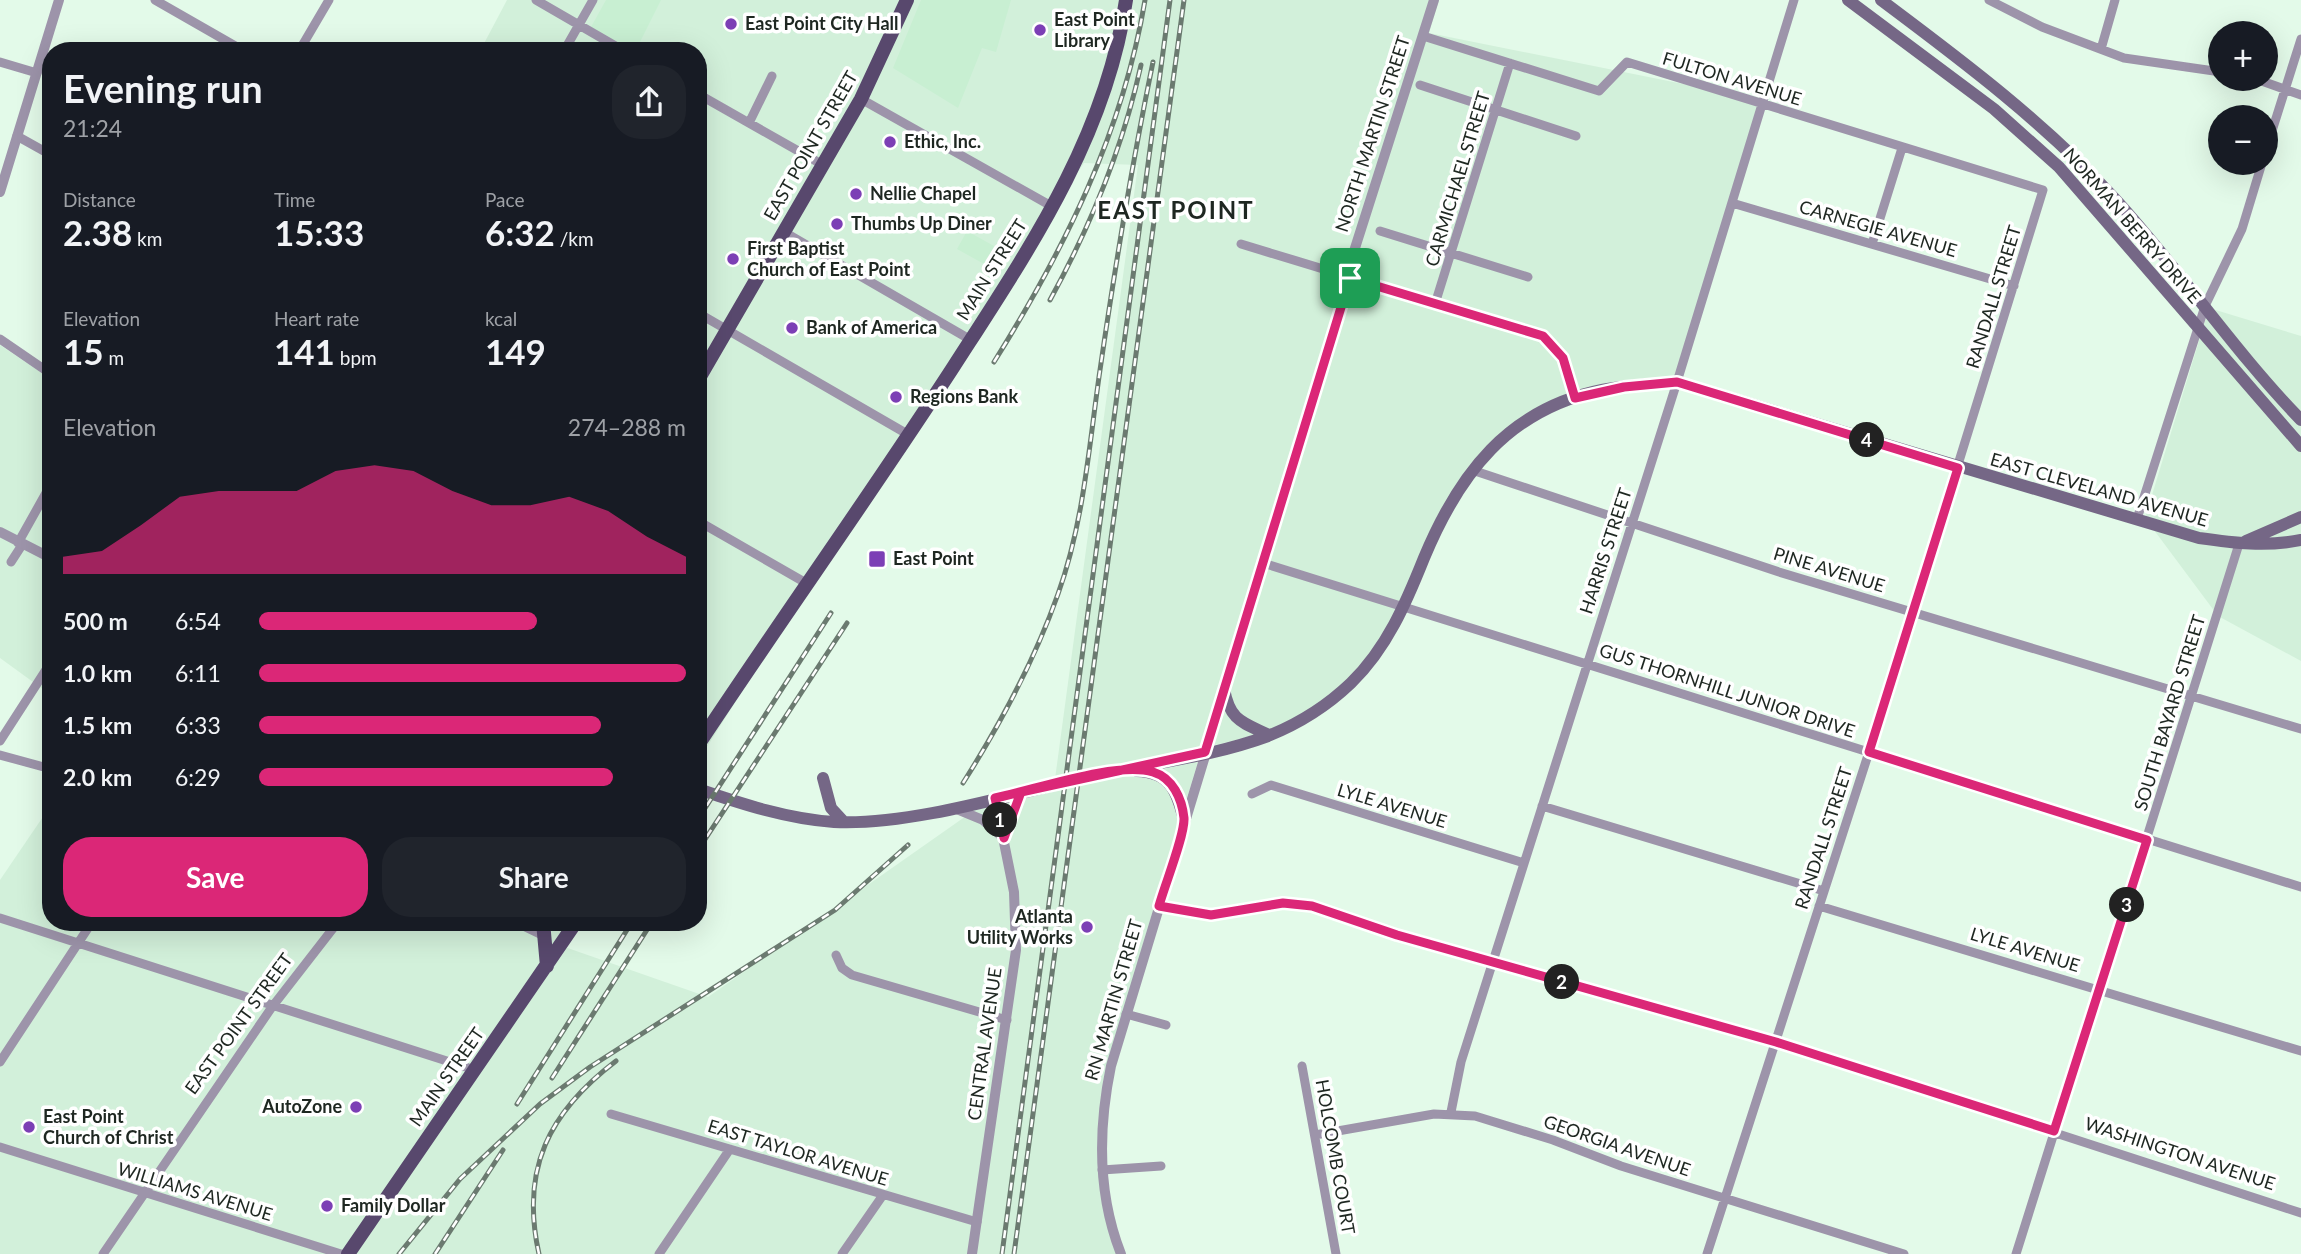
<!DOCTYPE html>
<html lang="en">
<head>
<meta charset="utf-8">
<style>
	body { margin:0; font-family:Lato,sans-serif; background:#20242c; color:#f1f3f6; height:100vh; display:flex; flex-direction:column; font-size:26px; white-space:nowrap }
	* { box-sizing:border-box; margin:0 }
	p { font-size:23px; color:#9ea1a6 }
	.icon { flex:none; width:38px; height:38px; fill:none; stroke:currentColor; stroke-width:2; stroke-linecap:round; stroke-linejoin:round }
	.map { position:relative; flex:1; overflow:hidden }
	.panel { position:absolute; left:42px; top:42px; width:665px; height:889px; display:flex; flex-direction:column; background:#171b24; border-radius:28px; box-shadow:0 7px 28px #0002 }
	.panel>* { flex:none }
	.controls { position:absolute; left:2208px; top:21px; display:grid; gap:14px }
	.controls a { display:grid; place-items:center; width:70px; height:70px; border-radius:50%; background:#171b24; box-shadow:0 7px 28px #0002; font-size:35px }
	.pin { position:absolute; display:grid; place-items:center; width:60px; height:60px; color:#fff; margin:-30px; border-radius:14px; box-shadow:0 4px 10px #0006 }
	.km { position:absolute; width:35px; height:35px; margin:-18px; border-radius:50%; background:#222; color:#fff; font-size:19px; line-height:35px; text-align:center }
	.round { display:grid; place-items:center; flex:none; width:74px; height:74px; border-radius:28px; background:#20242c }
	.overview { display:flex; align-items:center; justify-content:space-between; height:119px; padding:0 21px }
	h1 { font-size:38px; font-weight:700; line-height:52px }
	.metrics { display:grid; grid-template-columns:repeat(3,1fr); gap:10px; height:119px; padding:7px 21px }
	.metrics div { display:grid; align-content:center }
	.metrics b { font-size:35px; font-weight:700 }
	.metrics small { font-size:19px; font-weight:400 }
	.metrics p { font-size:19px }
	.chart { height:196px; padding:14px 21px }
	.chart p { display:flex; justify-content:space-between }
	.chart svg { width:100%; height:126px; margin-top:7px; fill:#db2777; opacity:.7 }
	.cta { display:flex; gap:14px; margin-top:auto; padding:14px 21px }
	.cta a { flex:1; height:80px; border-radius:28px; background:#db2777; color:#fff; font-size:28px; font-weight:700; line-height:80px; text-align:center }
	.cta a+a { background:#20242c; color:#f1f3f6 }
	ul { padding:0 21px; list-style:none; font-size:23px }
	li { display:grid; grid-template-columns:112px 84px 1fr; align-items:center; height:52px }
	li i { height:18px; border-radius:9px; background:#db2777 }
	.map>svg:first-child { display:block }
</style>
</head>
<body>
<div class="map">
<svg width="2301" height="1254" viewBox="0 0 2301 1254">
	<rect width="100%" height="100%" fill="#e3fae9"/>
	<path fill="#d2f0da" d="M 507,0 L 1439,0 L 1429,33 L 1763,100 L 1679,377 L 1552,407 L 1481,461 L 1437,516 L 1405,603 L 1362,673 L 1291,727 L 1202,748 L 1145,937 L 1108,1084 L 1104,1138 L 1108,1215 L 1121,1254 L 0,1254 L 0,880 L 51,805 L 51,922 L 576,922 L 559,945 L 708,997 L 996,795 L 1055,779 L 1138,165 L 1084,163 L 932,391 L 698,761 L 698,51 L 480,51 Z
		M 2209,308 L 2301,336 L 2301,661 L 2218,616 L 2145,518 Z
		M 0,345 L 51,379 L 51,695 L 0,658 Z"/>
	<path fill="#c8efd2" d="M 606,0 L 661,0 L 637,48 L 617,43 L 591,27 Z
		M 921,0 L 1011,0 L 996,52 L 982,48 L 958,108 L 893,68 Z
		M 967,231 L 1003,251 L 993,269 L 957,249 Z"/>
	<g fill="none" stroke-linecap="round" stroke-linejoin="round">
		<path stroke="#9d94aa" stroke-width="9" d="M 155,0 L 244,51
			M 536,0 L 624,51
			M 1989,0 L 2042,27 L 2124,58 L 2221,72
			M 1423,36 L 1599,91 L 1627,62 L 2043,190 L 1869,752 L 1707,1254
			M 2101,49 L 2115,0
			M 299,51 L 329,0
			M 564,51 L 593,0
			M 0,62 L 37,73
			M 2256,79 L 2301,95
			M 1420,85 L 1576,136
			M 698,94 L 823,165
			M 861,99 L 1053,207
			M 749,123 L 772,76
			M 17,136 L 51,155
			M 2266,150 L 2301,39
			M 1732,203 L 2014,286
			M 1380,231 L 1528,277
			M 784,232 L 971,340
			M 1241,244 L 1543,336 L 1563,358 L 1575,398
			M 1872,244 L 1902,148
			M 1435,304 L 1510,63
			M 698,313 L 909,435
			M 0,339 L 51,374
			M 1472,470 L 1779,572 L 2301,729
			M 2137,519 L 2205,306 L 2242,229 L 2262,163
			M 698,521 L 806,583
			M 18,543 L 51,484
			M 11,562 L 22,545
			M 1263,563 L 2301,887
			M 0,741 L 51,662
			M 0,755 L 51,769
			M 1252,794 L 1271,785 L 1524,863
			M 1542,806 L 1824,891
			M 1159,906 L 1211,916 L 1283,903 L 1313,906 L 1397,935 L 1776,1042 L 2301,1213
			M 1819,906 L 2301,1051
			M 0,918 L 475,1070
			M 515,922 L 544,936
			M 836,955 L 842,968 L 852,975 L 1007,1020
			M 1126,1014 L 1166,1025
			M 0,1062 L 92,922
			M 1302,1066 L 1336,1254
			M 1451,1112 L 1461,1062 L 1677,382 L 1794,0
			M 611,1114 L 977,1222
			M 1315,1135 L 1434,1114 L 1475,1116 L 1553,1140 L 1621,1166 L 1904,1254
			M 0,1147 L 341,1254
			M 1102,1170 L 1161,1166
			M 103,1254 L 272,1007 L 338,922
			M 659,1254 L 730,1149
			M 842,1254 L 883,1195
			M 2016,1254 L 2239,544"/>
		<path stroke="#9d94aa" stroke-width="10" d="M 0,192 L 59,0
			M 0,532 L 51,558
			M 954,808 L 983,820 L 1004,838
			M 1005,835 L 1021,792
			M 972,1254 L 1016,950 L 1014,892 L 995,798
			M 1121,1254 C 1097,1193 1098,1129 1111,1066 L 1350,278 L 1349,267 L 1434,0"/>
		<path stroke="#756786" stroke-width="12" d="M 1848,0 L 1994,109 L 2059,167 L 2301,446
			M 1881,0 C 1964,62 2045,123 2116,200 C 2180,270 2234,351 2301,420
			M 2246,541 L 2301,517
			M 1224,689 C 1230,721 1242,722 1269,735
			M 1137,771 C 1170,772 1177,791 1184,820
			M 823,778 L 831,808 L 843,821
			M 698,789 C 742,804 788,819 834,822 C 912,826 1019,792 1097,775 C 1154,763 1214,756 1268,736 C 1298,724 1328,705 1351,683 C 1387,648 1406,603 1424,558 C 1459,474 1508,409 1602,390 C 1627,385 1652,385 1677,382 L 2199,538 C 2234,543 2266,547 2301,540"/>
		<path stroke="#58486d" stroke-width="14" d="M 698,380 L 861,99 L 907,0
			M 698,745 C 782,618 871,494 954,366 C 1028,251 1106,138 1126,0
			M 543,922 L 547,966
			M 348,1254 L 576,922"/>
		<g stroke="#6b7a70" stroke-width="5">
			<path id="rail" d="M 1050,300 C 1090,227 1123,147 1141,65
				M 994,362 C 1064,250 1123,132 1145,0
				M 963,783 C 1001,723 1034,662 1058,594 C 1084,522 1089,445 1100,370 C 1115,267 1132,164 1153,62
				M 698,819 L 831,613
				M 698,850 L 847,623
				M 552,1078 L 652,922
				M 517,1104 L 632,922
				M 399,1254 L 460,1179 L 540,1104 L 590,1067 L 835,910 L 908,845
				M 435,1254 L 503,1150
				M 539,1254 C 520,1169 549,1112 616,1061
				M 1002,1254 L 1170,0
				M 1014,1254 L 1184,0"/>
		</g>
		<use href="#rail" stroke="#fff" stroke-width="2.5" stroke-dasharray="8" stroke-linecap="butt"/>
	</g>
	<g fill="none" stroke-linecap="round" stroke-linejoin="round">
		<g stroke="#fff" stroke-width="14">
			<path id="route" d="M 1350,278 L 1205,752 L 1021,792 L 1004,838 L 995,798 C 1035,790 1116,761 1153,772 C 1173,778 1182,799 1184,818 C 1185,835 1164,887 1159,906 L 1211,915 L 1283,903 L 1312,906 L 1397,935 L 1776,1042 L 2054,1131 L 2147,840 L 1869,752 L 1958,468 L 1677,382 L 1624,387 L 1575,398 L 1563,358 L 1543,336 L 1350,278"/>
		</g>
		<use href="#route" stroke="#db2777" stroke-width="9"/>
	</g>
	<g fill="#7c3fb5" stroke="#fff" stroke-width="2.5">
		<circle cx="731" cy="24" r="7"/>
		<circle cx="1040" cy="30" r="7"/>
		<circle cx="890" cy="142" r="7"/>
		<circle cx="856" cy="194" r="7"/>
		<circle cx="837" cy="224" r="7"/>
		<circle cx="733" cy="259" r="7"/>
		<circle cx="792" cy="328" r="7"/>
		<circle cx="896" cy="397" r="7"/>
		<rect x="868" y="550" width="18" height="18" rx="3.5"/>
		<circle cx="1087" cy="927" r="7"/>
		<circle cx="356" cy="1107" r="7"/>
		<circle cx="29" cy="1127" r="7"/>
		<circle cx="327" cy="1206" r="7"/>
	</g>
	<g text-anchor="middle" stroke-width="7" stroke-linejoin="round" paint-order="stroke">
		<g font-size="18" font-weight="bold" fill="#1e2721" stroke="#fff" text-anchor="start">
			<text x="1054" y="26">East Point<tspan x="1054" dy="21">Library</tspan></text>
			<text x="745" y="30">East Point City Hall</text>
			<text x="904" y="148">Ethic, Inc.</text>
			<text x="870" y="200">Nellie Chapel</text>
			<text x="851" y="230">Thumbs Up Diner</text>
			<text x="747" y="255">First Baptist<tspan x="747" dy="21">Church of East Point</tspan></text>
			<text x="806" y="334">Bank of America</text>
			<text x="910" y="403">Regions Bank</text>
			<text x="893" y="565">East Point</text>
			<text x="1073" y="923" text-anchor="end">Atlanta<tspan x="1073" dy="21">Utility Works</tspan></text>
			<text x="342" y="1113" text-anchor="end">AutoZone</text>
			<text x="43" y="1123">East Point<tspan x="43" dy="21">Church of Christ</tspan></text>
			<text x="341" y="1212">Family Dollar</text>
		</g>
		<g font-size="18" fill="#1e2721" stroke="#fff">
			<text transform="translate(1732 79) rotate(17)" y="6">FULTON AVENUE</text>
			<text transform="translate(1373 134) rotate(-72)" y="6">NORTH MARTIN STREET</text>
			<text transform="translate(811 146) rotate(-60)" y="6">EAST POINT STREET</text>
			<text transform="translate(1458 179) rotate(-73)" y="6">CARMICHAEL STREET</text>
			<text transform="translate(2132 226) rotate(49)" y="6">NORMAN BERRY DRIVE</text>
			<text transform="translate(1878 229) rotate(16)" y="6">CARNEGIE AVENUE</text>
			<text transform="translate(992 270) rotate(-58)" y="6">MAIN STREET</text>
			<text transform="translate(1994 297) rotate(-73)" y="6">RANDALL STREET</text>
			<text transform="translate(2099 490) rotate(16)" y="6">EAST CLEVELAND AVENUE</text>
			<text transform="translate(1606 551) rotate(-72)" y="6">HARRIS STREET</text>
			<text transform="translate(1829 570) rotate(17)" y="6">PINE AVENUE</text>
			<text transform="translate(1727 691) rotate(18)" y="6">GUS THORNHILL JUNIOR DRIVE</text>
			<text transform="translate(2170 713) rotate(-73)" y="6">SOUTH BAYARD STREET</text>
			<text transform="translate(1392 806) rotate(17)" y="6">LYLE AVENUE</text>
			<text transform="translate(1824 838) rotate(-72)" y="6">RANDALL STREET</text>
			<text transform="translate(2025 950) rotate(17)" y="6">LYLE AVENUE</text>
			<text transform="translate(1114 1000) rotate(-74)" y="6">RN MARTIN STREET</text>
			<text transform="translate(239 1024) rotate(-54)" y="6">EAST POINT STREET</text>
			<text transform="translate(985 1044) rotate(-82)" y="6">CENTRAL AVENUE</text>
			<text transform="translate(447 1077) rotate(-55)" y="6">MAIN STREET</text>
			<text transform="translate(1617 1146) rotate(19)" y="6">GEORGIA AVENUE</text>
			<text transform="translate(798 1153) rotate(17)" y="6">EAST TAYLOR AVENUE</text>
			<text transform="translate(2180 1154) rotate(18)" y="6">WASHINGTON AVENUE</text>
			<text transform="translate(1335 1157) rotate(80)" y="6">HOLCOMB COURT</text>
			<text transform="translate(195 1192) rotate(17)" y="6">WILLIAMS AVENUE</text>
		</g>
		<g font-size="24" font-weight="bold" letter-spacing="2" fill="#1e2721" stroke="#fff">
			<text x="1176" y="219">EAST POINT</text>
		</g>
	</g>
</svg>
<div class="controls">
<a>+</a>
<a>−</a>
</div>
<div class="pin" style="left:1350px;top:278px;background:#1e9e55"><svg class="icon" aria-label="arrive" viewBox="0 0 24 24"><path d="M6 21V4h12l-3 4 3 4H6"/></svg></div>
<b class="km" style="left:1000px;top:820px">1</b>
<b class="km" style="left:1562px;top:982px">2</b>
<b class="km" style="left:2127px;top:905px">3</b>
<b class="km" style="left:1867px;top:440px">4</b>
<section class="panel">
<div class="overview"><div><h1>Evening run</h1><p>21:24</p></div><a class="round"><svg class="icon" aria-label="share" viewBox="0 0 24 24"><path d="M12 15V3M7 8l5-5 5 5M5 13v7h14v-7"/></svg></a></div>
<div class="metrics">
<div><p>Distance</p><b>2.38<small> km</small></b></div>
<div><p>Time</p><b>15:33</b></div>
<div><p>Pace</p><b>6:32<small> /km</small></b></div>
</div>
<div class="metrics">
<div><p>Elevation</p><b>15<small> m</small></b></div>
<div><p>Heart rate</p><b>141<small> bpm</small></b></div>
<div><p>kcal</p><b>149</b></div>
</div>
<div class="chart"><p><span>Elevation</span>274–288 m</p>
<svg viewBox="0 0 160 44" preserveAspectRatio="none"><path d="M0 44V38L10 36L20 27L30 17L40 15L50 15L60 15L70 8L80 6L90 8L100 15L110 20L120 20L130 17L140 22L150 31L160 38V44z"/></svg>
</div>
<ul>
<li><b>500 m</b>6:54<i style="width:65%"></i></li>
<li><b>1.0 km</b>6:11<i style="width:100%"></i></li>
<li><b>1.5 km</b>6:33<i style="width:80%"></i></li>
<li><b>2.0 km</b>6:29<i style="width:83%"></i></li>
</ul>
<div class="cta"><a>Save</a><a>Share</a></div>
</section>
</div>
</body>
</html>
